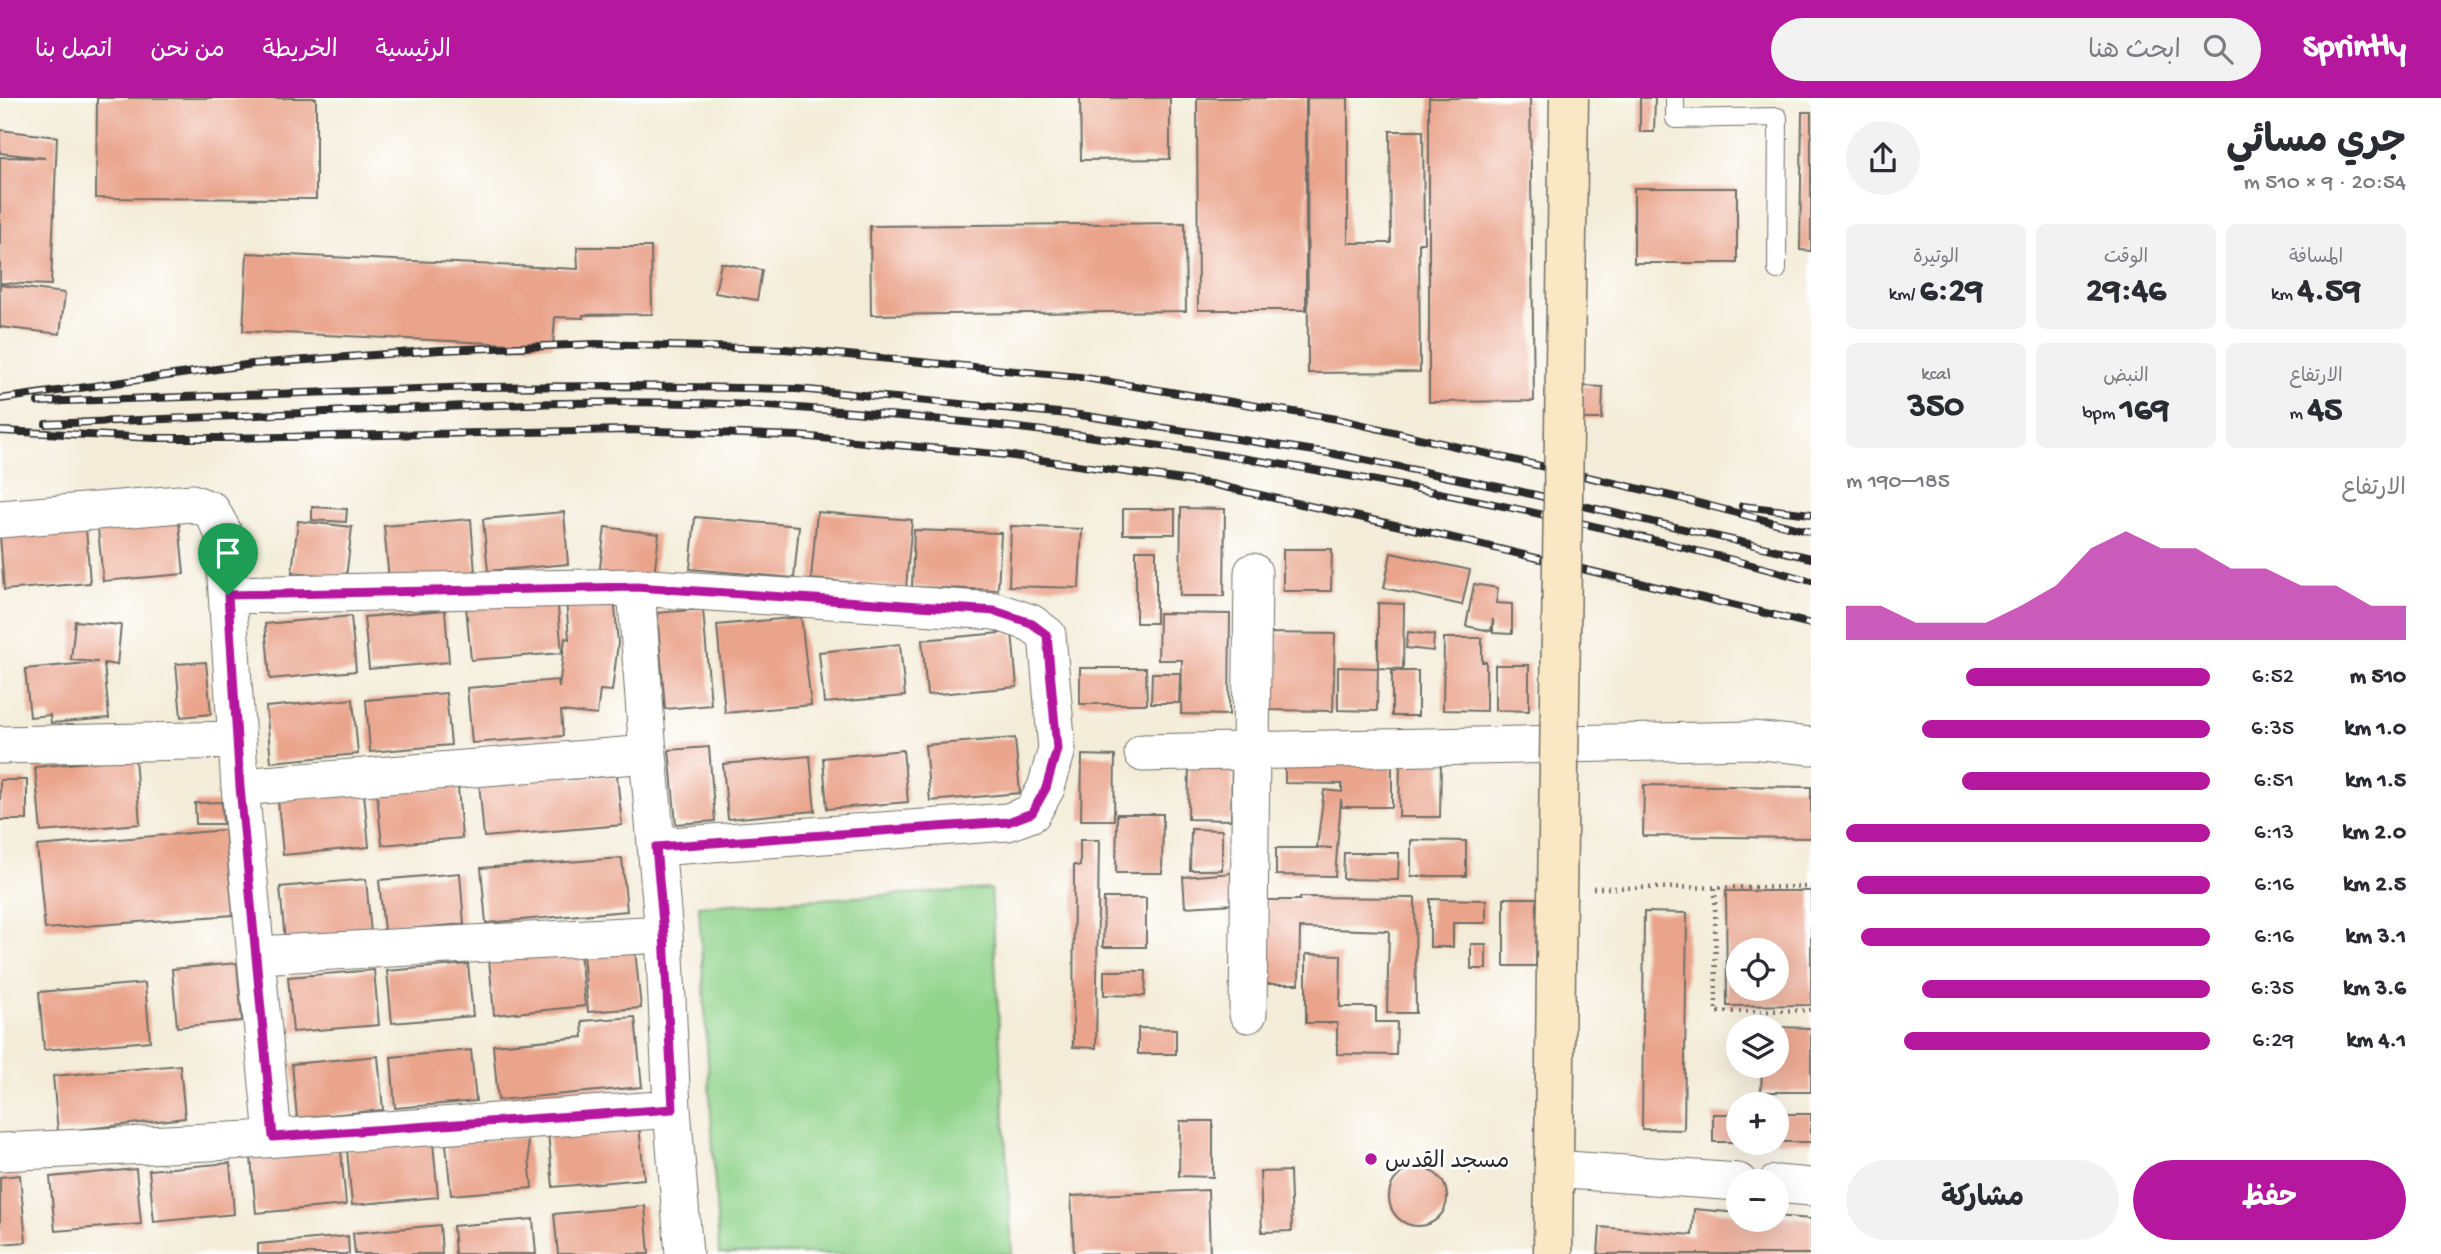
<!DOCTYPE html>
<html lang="ar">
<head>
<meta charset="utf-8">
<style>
	body { margin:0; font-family:"Gochi Hand","Playpen Sans Arabic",sans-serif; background:#f2f2f3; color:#2b2b33; direction:rtl; height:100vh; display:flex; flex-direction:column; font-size:26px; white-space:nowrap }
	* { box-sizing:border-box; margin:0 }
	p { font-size:23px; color:#7c7c81 }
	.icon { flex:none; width:38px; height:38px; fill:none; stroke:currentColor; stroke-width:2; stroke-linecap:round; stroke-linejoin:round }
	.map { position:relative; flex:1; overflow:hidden; direction:ltr }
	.drawer { display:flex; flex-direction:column; background:#fff; width:630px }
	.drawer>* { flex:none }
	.controls { position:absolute; left:1726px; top:840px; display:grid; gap:14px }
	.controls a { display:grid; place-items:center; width:63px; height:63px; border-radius:50%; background:#fff; box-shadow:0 7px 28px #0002; font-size:35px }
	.pin { position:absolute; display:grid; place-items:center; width:60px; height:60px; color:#fff; margin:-72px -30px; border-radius:50% 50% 50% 0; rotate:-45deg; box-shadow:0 0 7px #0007 }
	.pin .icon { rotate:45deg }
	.round { display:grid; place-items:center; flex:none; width:74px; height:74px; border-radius:37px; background:#f2f2f3 }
	.overview { display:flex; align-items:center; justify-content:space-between; height:119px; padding:0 35px }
	h1 { font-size:38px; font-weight:700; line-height:52px }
	.figures { display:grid; grid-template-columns:repeat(3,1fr); gap:10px; height:119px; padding:7px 35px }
	.figures div { display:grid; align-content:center; border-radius:10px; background:#f2f2f3; text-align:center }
	.figures b { font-size:35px; font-weight:700 }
	.figures small { font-size:19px; font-weight:400 }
	.figures p { font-size:19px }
	.chart { height:196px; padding:14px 35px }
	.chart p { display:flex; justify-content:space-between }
	.chart svg { width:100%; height:126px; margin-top:7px; fill:#b5179e; opacity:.7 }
	.action { display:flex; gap:14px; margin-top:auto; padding:14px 35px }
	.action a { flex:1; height:80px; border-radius:42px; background:#b5179e; color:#fff; font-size:28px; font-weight:700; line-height:80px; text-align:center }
	.action a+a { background:#f2f2f3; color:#2b2b33 }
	ul { padding:0 35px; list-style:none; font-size:23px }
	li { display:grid; grid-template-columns:112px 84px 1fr; align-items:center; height:52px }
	li i { height:18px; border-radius:9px; background:#b5179e }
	header { display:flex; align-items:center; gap:42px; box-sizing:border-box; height:98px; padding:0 35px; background:#b5179e; color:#fff }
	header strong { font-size:33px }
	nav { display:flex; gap:38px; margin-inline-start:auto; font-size:24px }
	.search { width:490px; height:63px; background:#f2f2f3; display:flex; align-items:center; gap:18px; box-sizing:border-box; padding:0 24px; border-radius:38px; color:#7c7c81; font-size:26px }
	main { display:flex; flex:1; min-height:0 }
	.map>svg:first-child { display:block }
</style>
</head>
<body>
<header>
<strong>Sprintly</strong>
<div class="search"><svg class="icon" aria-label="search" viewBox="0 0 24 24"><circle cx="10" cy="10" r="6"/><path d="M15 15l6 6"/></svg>ابحث هنا</div>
<nav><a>الرئيسية</a><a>الخريطة</a><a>من نحن</a><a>اتصل بنا</a></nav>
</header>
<main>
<section class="drawer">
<div class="overview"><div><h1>جري مسائي</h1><p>20:54 · 9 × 510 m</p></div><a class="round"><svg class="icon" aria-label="share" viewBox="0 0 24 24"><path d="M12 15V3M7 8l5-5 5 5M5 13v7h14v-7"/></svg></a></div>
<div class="figures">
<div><p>المسافة</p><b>4.59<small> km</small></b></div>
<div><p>الوقت</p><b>29:46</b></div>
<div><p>الوتيرة</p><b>6:29<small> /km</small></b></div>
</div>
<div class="figures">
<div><p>الارتفاع</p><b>45<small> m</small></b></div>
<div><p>النبض</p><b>169<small> bpm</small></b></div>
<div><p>kcal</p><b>350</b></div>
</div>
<div class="chart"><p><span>الارتفاع</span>185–190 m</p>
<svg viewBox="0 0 160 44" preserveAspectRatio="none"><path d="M0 44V32L10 32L20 38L30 38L40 38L50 32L60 25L70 12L80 6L90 12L100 12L110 19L120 19L130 25L140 25L150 32L160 32V44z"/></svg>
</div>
<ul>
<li><b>510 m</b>6:52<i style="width:67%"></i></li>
<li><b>1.0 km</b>6:35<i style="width:79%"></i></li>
<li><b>1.5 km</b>6:51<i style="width:68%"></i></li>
<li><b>2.0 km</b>6:13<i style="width:100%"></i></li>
<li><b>2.5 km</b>6:16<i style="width:97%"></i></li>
<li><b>3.1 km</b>6:16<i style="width:96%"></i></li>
<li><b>3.6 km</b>6:35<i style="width:79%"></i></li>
<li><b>4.1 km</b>6:29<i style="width:84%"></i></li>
</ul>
<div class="action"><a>حفظ</a><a>مشاركة</a></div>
</section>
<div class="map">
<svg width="1811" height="1156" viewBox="0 0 1811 1156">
	<rect width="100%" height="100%" fill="#fff"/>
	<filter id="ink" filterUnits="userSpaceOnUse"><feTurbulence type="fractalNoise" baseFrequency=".0143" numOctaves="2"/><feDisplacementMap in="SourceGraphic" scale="14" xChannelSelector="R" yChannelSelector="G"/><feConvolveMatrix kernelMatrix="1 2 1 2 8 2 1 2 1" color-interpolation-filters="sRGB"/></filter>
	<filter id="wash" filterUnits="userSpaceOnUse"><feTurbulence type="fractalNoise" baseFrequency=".00686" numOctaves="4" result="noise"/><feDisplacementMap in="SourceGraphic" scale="28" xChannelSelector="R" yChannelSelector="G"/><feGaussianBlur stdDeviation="1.57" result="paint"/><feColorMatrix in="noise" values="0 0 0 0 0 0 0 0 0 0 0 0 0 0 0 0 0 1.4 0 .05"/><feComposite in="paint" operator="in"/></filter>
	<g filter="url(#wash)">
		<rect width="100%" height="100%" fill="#f3ecd8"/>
		<path fill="#92d48c" stroke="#5e805c" stroke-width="2" d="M 991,791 L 1012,1156 L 719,1156 L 699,808 Z"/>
		<g id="blocks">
			<path fill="#eaa48c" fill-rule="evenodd" d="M 97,0 L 316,0 L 316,101 L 96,100 Z
				M 1080,0 L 1170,0 L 1170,61 L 1081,62 Z
				M 1197,0 L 1306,0 L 1306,212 L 1198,212 Z
				M 1307,0 L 1348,0 L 1348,145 L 1391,145 L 1390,33 L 1423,33 L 1424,145 L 1419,145 L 1420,274 L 1308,275 Z
				M 1429,0 L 1530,0 L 1534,303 L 1429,304 Z
				M 1640,0 L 1655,0 L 1654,34 L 1640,34 Z
				M 1802,14 L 1811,14 L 1811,153 L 1800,152 Z
				M 0,32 L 57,39 L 51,187 L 0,185 L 0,59 L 45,60 L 0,55 Z
				M 1634,90 L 1737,90 L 1737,165 L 1634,165 Z
				M 1185,125 L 1186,213 L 871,217 L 870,128 Z
				M 577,149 L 651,149 L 652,216 L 583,217 L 583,220 L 555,219 L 553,248 L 243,233 L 247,155 L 578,171 Z
				M 721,165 L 762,172 L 757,202 L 715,195 Z
				M 0,187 L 65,195 L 60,236 L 0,229 Z
				M 1583,288 L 1603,289 L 1602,321 L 1583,321 Z
				M 312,409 L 347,411 L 346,424 L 312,422 Z
				M 1181,410 L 1225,411 L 1224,498 L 1180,498 Z
				M 1123,411 L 1175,411 L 1175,436 L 1123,436 Z
				M 564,414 L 568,466 L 488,473 L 483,421 Z
				M 817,414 L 912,422 L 906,490 L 811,481 Z
				M 695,419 L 799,428 L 794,480 L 690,471 Z
				M 471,421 L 475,475 L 389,483 L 384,428 Z
				M 298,423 L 352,429 L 346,480 L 292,474 Z
				M 179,424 L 184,476 L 103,483 L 98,431 Z
				M 1011,428 L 1082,431 L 1079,490 L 1009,488 Z
				M 605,429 L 659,436 L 653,485 L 599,478 Z
				M 86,430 L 90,485 L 4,492 L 0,438 Z
				M 914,432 L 1001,435 L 998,492 L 912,489 Z
				M 1283,451 L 1332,451 L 1331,493 L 1283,493 Z
				M 1136,452 L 1156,452 L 1156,525 L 1136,525 Z
				M 1391,455 L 1470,472 L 1462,507 L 1384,490 Z
				M 1474,486 L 1498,490 L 1496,505 L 1512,506 L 1512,536 L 1493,535 L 1493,521 L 1491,533 L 1466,528 Z
				M 614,497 L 618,546 L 612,593 L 600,592 L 597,617 L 561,613 L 563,638 L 472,645 L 467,590 L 558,582 L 559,590 L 565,540 L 569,541 L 566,501 Z
				M 557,499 L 562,555 L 471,562 L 466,508 Z
				M 1378,505 L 1404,506 L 1403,571 L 1378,570 Z
				M 703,511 L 711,607 L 665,611 L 657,515 Z
				M 445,512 L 449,564 L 369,571 L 364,519 Z
				M 1159,515 L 1230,516 L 1229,617 L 1181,616 L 1182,562 L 1158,562 Z
				M 351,518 L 356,573 L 270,581 L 265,526 Z
				M 801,519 L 811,607 L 725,615 L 717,527 Z
				M 75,523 L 121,527 L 117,567 L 104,565 L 109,620 L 51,625 L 50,617 L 30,619 L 25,571 L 98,564 L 71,562 Z
				M 1012,534 L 1017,589 L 927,597 L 922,542 Z
				M 1408,534 L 1434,537 L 1433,553 L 1406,550 Z
				M 1264,535 L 1335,536 L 1333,613 L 1263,612 Z
				M 1444,540 L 1482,540 L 1482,564 L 1486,564 L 1486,613 L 1443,612 Z
				M 900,546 L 905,598 L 824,605 L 819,554 Z
				M 206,564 L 211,616 L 181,619 L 176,566 Z
				M 1495,567 L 1529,567 L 1529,613 L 1495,612 Z
				M 1338,569 L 1378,570 L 1377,613 L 1338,612 Z
				M 1080,570 L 1146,570 L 1147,606 L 1080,606 Z
				M 1392,573 L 1418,573 L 1418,618 L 1392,618 Z
				M 1152,575 L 1180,575 L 1179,605 L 1151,605 Z
				M 446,595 L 451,647 L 370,654 L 366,602 Z
				M 353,601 L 358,656 L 271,664 L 266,609 Z
				M 1015,640 L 1020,695 L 930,703 L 925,647 Z
				M 709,649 L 715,723 L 676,726 L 669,652 Z
				M 903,652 L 908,704 L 827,711 L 823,660 Z
				M 1082,657 L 1115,658 L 1114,722 L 1081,722 Z
				M 810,658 L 815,713 L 728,721 L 723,666 Z
				M 135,660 L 140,726 L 41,734 L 35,669 Z
				M 1285,661 L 1392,662 L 1392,709 L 1342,709 L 1341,701 L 1335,778 L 1276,777 L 1276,750 L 1332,750 L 1317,749 L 1324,692 L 1342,694 L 1342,686 L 1285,685 Z
				M 1400,663 L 1441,663 L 1440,719 L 1399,719 Z
				M 1189,665 L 1232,666 L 1231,722 L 1188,721 Z
				M 569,676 L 570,681 L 617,677 L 622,727 L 484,739 L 479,684 Z
				M 0,682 L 27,682 L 27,722 L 0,722 Z
				M 1644,687 L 1811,689 L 1811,740 L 1643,738 Z
				M 458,689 L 462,740 L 382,747 L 377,696 Z
				M 364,695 L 369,749 L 283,757 L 278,702 Z
				M 222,704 L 223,726 L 196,726 L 195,705 Z
				M 1117,716 L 1163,716 L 1162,775 L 1116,775 Z
				M 1191,731 L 1222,732 L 1222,772 L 1190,772 Z
				M 225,732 L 233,817 L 45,831 L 37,748 Z
				M 1080,742 L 1099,742 L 1096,950 L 1073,949 L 1074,767 L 1080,768 Z
				M 1411,742 L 1466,743 L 1466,778 L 1411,778 Z
				M 1344,755 L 1399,755 L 1398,782 L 1343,781 Z
				M 622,760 L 627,813 L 486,825 L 481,770 Z
				M 460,775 L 464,826 L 384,833 L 379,782 Z
				M 1232,775 L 1235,806 L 1185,809 L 1183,779 Z
				M 366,781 L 371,836 L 285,843 L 280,789 Z
				M 1726,793 L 1811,793 L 1811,907 L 1727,908 ZM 1738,852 L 1776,852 L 1776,891 L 1738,891 Z
				M 1300,799 L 1415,800 L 1416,915 L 1387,915 L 1389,833 L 1300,830 L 1299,886 L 1266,886 L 1267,802 L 1300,802 Z
				M 1104,800 L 1146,800 L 1146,849 L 1103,849 Z
				M 1504,800 L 1537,800 L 1536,868 L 1504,868 Z
				M 1430,801 L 1486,802 L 1486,825 L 1453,825 L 1453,849 L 1430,849 Z
				M 1644,814 L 1687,815 L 1684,1032 L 1642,1031 Z
				M 1471,846 L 1486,846 L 1486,871 L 1471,871 Z
				M 635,852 L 641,910 L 588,914 L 583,856 Z
				M 580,853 L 585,908 L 494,917 L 489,861 Z
				M 1306,856 L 1341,857 L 1340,909 L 1376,909 L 1376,924 L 1397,924 L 1396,957 L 1337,956 L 1337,925 L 1306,925 Z
				M 237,865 L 242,923 L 177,929 L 172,871 Z
				M 468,866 L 473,918 L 392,925 L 387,873 Z
				M 374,872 L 379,927 L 293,934 L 288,879 Z
				M 1104,873 L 1146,873 L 1145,898 L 1104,897 Z
				M 145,885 L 150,943 L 44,952 L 39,894 Z
				M 635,919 L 642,989 L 498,1002 L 493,947 L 583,939 L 582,923 Z
				M 1776,929 L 1811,930 L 1811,994 L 1761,994 L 1762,968 L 1776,968 Z
				M 1138,930 L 1176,931 L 1176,956 L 1138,956 Z
				M 471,952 L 476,1003 L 395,1010 L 391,959 Z
				M 378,958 L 383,1012 L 297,1020 L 292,966 Z
				M 180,967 L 185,1020 L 58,1034 L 53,978 Z
				M 1713,1016 L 1738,1016 L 1738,1044 L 1713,1044 Z
				M 1776,1016 L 1811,1016 L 1811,1044 L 1776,1044 Z
				M 1180,1023 L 1213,1023 L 1213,1079 L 1179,1078 Z
				M 639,1026 L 644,1081 L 553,1089 L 548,1034 Z
				M 527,1039 L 532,1090 L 451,1097 L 446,1046 Z
				M 433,1045 L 438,1099 L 352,1107 L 347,1052 Z
				M 341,1052 L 346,1107 L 256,1115 L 251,1060 Z
				M 230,1065 L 234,1116 L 154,1124 L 149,1072 Z
				M1389 1099a29 29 0 1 1 58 0a29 29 0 1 1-58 0Z
				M 136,1071 L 141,1126 L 55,1133 L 50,1079 Z
				M 1290,1073 L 1292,1133 L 1262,1134 L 1260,1074 Z
				M 20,1077 L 26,1144 L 0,1146 L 0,1079 Z
				M 1208,1092 L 1210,1156 L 1074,1156 L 1071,1098 Z
				M 645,1108 L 649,1156 L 558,1156 L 554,1116 Z
				M 1694,1111 L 1738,1115 L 1738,1122 L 1776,1122 L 1776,1118 L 1811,1121 L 1811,1156 L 1598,1156 L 1600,1129 L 1692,1137 Z
				M 533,1121 L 536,1156 L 455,1156 L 453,1128 Z
				M 440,1127 L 442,1156 L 355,1156 L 353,1135 Z
				M 348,1138 L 349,1156 L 258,1156 L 258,1146 Z"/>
		</g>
	</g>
	<g filter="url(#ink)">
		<use href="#blocks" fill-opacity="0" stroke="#716f68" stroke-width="2"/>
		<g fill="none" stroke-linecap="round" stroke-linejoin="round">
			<g stroke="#716f68" stroke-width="20">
				<path id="lane" d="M 1675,0 L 1675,21 L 1778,19 L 1777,172"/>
			</g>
			<g stroke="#716f68" stroke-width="39">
				<path id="street" d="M 0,421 L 192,405 L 211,412 L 223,434 L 240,689 L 273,1039
					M 636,489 L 648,656 L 664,836 L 672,1011 L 684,1156
					M 227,497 L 636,489 L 995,513 L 1031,525 L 1047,537 L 1057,651 L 1046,690 L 1032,715 L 1008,724 L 656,749
					M 0,647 L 237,642
					M 1143,655 L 1752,642 L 1811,648
					M 240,689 L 648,656
					M 256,857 L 664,836
					M 1248,916 L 1253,474
					M 0,1054 L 250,1042 L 672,1011
					M 1553,1071 L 1738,1084
					M 1776,1086 L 1811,1089"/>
			</g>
			<g stroke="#716f68" stroke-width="41">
				<path id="secondary" d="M 1553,1156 L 1556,867"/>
			</g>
			<path stroke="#716f68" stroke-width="4.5" stroke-dasharray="2 5" stroke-linecap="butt" d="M 1593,790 L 1811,789
				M 1715,790 L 1716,914 L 1811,912"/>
			<use href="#lane" stroke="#fff" stroke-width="18"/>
			<use href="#street" stroke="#fff" stroke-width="37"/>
			<use href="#secondary" stroke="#fae7c3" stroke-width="38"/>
			<g stroke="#2b2b2b" stroke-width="8">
				<path id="rail" d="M 0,301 L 253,266 L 440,252 L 596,246 L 785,251 L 1079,279 L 1337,321 L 1679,400 L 1811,434
					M 38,304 L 477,289 L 628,288 L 797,291 L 1080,317 L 1335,356 L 1518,393 L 1811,460
					M 46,326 C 163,321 279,316 395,311 C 529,305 664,300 798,310 C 1138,333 1483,392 1811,483
					M 0,333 L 156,340 L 228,340 L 628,332 L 799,338 L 1006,357 L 1211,386 L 1449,439 L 1811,526
					M 1742,408 L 1811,416"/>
			</g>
			<use href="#rail" stroke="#fff" stroke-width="5" stroke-dasharray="16" stroke-linecap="butt"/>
			<g stroke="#716f68" stroke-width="41" stroke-linecap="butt">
				<path id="secondary-bridge" d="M 1556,867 L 1569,0"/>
			</g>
			<use href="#secondary-bridge" stroke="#fae7c3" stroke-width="38"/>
		</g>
	</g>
	<g fill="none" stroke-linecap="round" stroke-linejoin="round" filter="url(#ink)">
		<g stroke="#fff" stroke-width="14">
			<path id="route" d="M 636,489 L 995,513 L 1031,525 L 1047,537 L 1057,651 L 1046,690 L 1032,715 L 1008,724 L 656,749 L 664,836 L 673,1011 L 273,1039 L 240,689 L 228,497 Z"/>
		</g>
		<use href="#route" stroke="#b5179e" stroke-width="9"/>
	</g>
	<circle fill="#b5179e" stroke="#fff" stroke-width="2.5" cx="1371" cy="1061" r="7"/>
	<g text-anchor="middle" stroke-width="5" stroke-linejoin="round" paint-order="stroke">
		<g font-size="23" fill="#2b2b2b" stroke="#fff" text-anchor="start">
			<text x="1385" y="1069">مسجد القدس</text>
		</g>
	</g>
</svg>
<div class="controls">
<a><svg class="icon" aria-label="locate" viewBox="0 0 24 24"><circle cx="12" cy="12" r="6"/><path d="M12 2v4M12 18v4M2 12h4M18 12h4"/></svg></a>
<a><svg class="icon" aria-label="layers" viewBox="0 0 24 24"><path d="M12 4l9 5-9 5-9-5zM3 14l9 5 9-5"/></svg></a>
<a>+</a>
<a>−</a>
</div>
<div class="pin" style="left:228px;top:497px;background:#1e9e55"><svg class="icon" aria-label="arrive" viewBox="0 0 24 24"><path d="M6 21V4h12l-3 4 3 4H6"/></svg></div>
</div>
</main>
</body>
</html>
